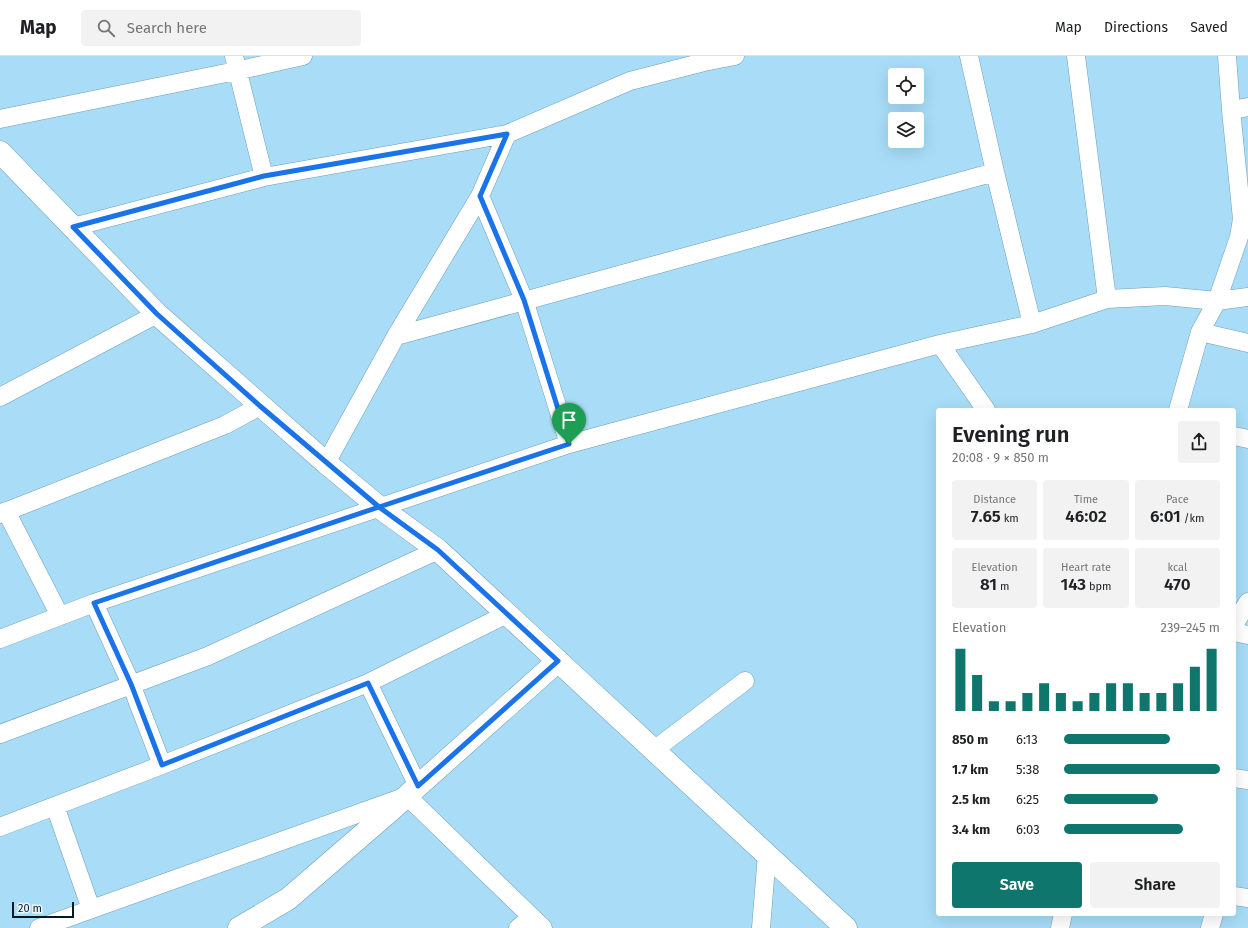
<!DOCTYPE html>
<html lang="en">
<head>
<meta charset="utf-8">
<style>
	body { margin:0; font-family:"Fira Sans",sans-serif; background:#f2f2f2; color:#202124; height:100vh; display:flex; flex-direction:column; font-size:15px; white-space:nowrap }
	* { box-sizing:border-box; margin:0 }
	p { font-size:13px; color:#757577 }
	.icon { flex:none; width:22px; height:22px; fill:none; stroke:currentColor; stroke-width:2; stroke-linecap:round; stroke-linejoin:round }
	.map { position:relative; flex:1; overflow:hidden }
	.drawer { position:absolute; left:936px; top:352px; width:300px; height:508px; display:flex; flex-direction:column; background:#fff; border-radius:4px; box-shadow:0 4px 16px #0002 }
	.drawer>* { flex:none }
	.buttons { position:absolute; left:888px; top:12px; display:grid; gap:8px }
	.buttons a { display:grid; place-items:center; width:36px; height:36px; border-radius:4px; background:#fff; box-shadow:0 4px 16px #0002; font-size:20px }
	.scale { position:absolute; left:12px; bottom:10px; width:62px; box-sizing:border-box; padding-left:4px; border:2px solid #071b25; border-top:0; font-size:11px; line-height:14px; white-space:nowrap; color:#071b25; -webkit-text-stroke:3px #ecf6fb; paint-order:stroke }
	.pin { position:absolute; display:grid; place-items:center; width:34px; height:34px; color:#fff; margin:-41px -17px; border-radius:50% 50% 50% 0; rotate:-45deg; box-shadow:0 0 4px #0007 }
	.pin .icon { rotate:45deg }
	.round { display:grid; place-items:center; flex:none; width:42px; height:42px; border-radius:4px; background:#f2f2f2 }
	.overview { display:flex; align-items:center; justify-content:space-between; height:68px; padding:0 16px }
	h1 { font-size:22px; font-weight:600; line-height:30px }
	.stats { display:grid; grid-template-columns:repeat(3,1fr); gap:6px; height:68px; padding:4px 16px }
	.stats div { display:grid; align-content:center; border-radius:4px; background:#f2f2f2; text-align:center }
	.stats b { font-size:17px; font-weight:600 }
	.stats small { font-size:11px; font-weight:400 }
	.stats p { font-size:11px }
	.chart { height:112px; padding:8px 16px }
	.chart p { display:flex; justify-content:space-between }
	.chart svg { width:100%; height:72px; margin-top:4px; stroke:#0f766e; stroke-width:6 }
	.cta { display:flex; gap:8px; margin-top:auto; padding:8px 16px }
	.cta a { flex:1; height:46px; border-radius:4px; background:#0f766e; color:#fff; font-size:16px; font-weight:600; line-height:46px; text-align:center }
	.cta a+a { background:#f2f2f2; color:#202124 }
	ul { padding:0 16px; list-style:none; font-size:13px }
	li { display:grid; grid-template-columns:64px 48px 1fr; align-items:center; height:30px }
	li i { height:10px; border-radius:5px; background:#0f766e }
	header { display:flex; align-items:center; gap:24px; box-sizing:border-box; height:56px; padding:0 20px; background:#fff; border-bottom:1px solid #e0e0e0 }
	header strong { font-size:19px }
	nav { display:flex; gap:22px; margin-inline-start:auto; font-size:14px }
	.search { width:280px; height:36px; background:#f2f2f2; display:flex; align-items:center; gap:10px; box-sizing:border-box; padding:0 14px; border-radius:4px; color:#757577; font-size:15px }
	.map>svg:first-child { display:block }
</style>
</head>
<body>
<header>
<strong>Map</strong>
<div class="search"><svg class="icon" aria-label="search" viewBox="0 0 24 24"><circle cx="10" cy="10" r="6"/><path d="M15 15l6 6"/></svg>Search here</div>
<nav><a>Map</a><a>Directions</a><a>Saved</a></nav>
</header>
<div class="map">
<svg width="1248" height="872" viewBox="0 0 1248 872">
	<rect width="100%" height="100%" fill="#a8dcf7"/>
	<g fill="none" stroke-linecap="round" stroke-linejoin="round">
		<g stroke="#6d9fb9" stroke-width="19">
			<path id="minor" d="M 234,0 L 264,121
				M 969,0 L 995,116 L 1032,268
				M 1076,0 L 1107,243
				M 1231,54 L 1248,51
				M 0,63 L 236,15 L 303,0
				M 480,140 L 524,244 L 569,388
				M 73,171 L 264,121 L 507,78 L 630,25 L 704,6 L 735,0
				M 1200,276 L 1248,287
				M 396,280 L 995,116
				M 940,288 L 986,354
				M 0,341 L 157,258
				M 1178,354 L 1200,276 L 1217,245 L 1239,181 L 1242,163 L 1231,54 L 1227,0
				M 1234,380 L 1248,383
				M 326,407 L 396,280 L 480,140 L 507,78
				M 6,455 L 60,560
				M 0,458 L 225,369 L 260,350
				M 94,547 L 131,628 L 162,709
				M 1234,569 L 1248,546
				M 1234,576 L 1248,579
				M 0,583 L 94,547 L 569,388 L 940,288 L 1032,268 L 1107,243 L 1165,240 L 1217,245 L 1248,241
				M 368,627 L 418,730
				M 0,678 L 208,600 L 438,494
				M 654,694 L 745,625
				M 1234,722 L 1248,724
				M 55,750 L 91,853
				M 0,771 L 162,709 L 368,627 L 507,558
				M 1234,840 L 1248,842
				M 39,872 L 407,740 L 543,872
				M 518,872 L 532,861
				M 761,872 L 767,798
				M 1060,872 L 1063,858
				M 1210,872 L 1214,858"/>
		</g>
		<g stroke="#6d9fb9" stroke-width="23">
			<path id="tertiary" d="M 239,872 L 288,843 L 390,755 L 558,605"/>
		</g>
		<g stroke="#6d9fb9" stroke-width="23">
			<path id="secondary" d="M 0,96 L 157,258 L 326,407 L 379,451 L 438,494 L 846,872"/>
		</g>
		<use href="#minor" stroke="#fff" stroke-width="18"/>
		<use href="#tertiary" stroke="#fff" stroke-width="22"/>
		<use href="#secondary" stroke="#fff" stroke-width="22"/>
	</g>
	<g fill="none" stroke-linecap="round" stroke-linejoin="round">
		<g stroke="#fff" stroke-width="8">
			<path id="route" d="M 569,388 L 524,244 L 480,140 L 507,78 L 264,120 L 73,171 L 157,258 L 260,350 L 379,451 L 94,547 L 131,628 L 162,709 L 368,627 L 418,730 L 558,605 L 438,494 L 379,451 L 569,388"/>
		</g>
		<use href="#route" stroke="#1a73e8" stroke-width="5"/>
	</g>
</svg>
<div class="buttons">
<a><svg class="icon" aria-label="locate" viewBox="0 0 24 24"><circle cx="12" cy="12" r="6"/><path d="M12 2v4M12 18v4M2 12h4M18 12h4"/></svg></a>
<a><svg class="icon" aria-label="layers" viewBox="0 0 24 24"><path d="M12 4l9 5-9 5-9-5zM3 14l9 5 9-5"/></svg></a>
</div>
<div class="scale">20 m</div>
<div class="pin" style="left:569px;top:388px;background:#1e9e55"><svg class="icon" aria-label="arrive" viewBox="0 0 24 24"><path d="M6 21V4h12l-3 4 3 4H6"/></svg></div>
<section class="drawer">
<div class="overview"><div><h1>Evening run</h1><p>20:08 · 9 × 850 m</p></div><a class="round"><svg class="icon" aria-label="share" viewBox="0 0 24 24"><path d="M12 15V3M7 8l5-5 5 5M5 13v7h14v-7"/></svg></a></div>
<div class="stats">
<div><p>Distance</p><b>7.65<small> km</small></b></div>
<div><p>Time</p><b>46:02</b></div>
<div><p>Pace</p><b>6:01<small> /km</small></b></div>
</div>
<div class="stats">
<div><p>Elevation</p><b>81<small> m</small></b></div>
<div><p>Heart rate</p><b>143<small> bpm</small></b></div>
<div><p>kcal</p><b>470</b></div>
</div>
<div class="chart"><p><span>Elevation</span>239–245 m</p>
<svg viewBox="0 0 160 44" preserveAspectRatio="none"><path d="M5 44V6M15 44V22M25 44V38M35 44V38M45 44V33M55 44V27M65 44V33M75 44V38M85 44V33M95 44V27M105 44V27M115 44V33M125 44V33M135 44V27M145 44V17M155 44V6"/></svg>
</div>
<ul>
<li><b>850 m</b>6:13<i style="width:68%"></i></li>
<li><b>1.7 km</b>5:38<i style="width:100%"></i></li>
<li><b>2.5 km</b>6:25<i style="width:60%"></i></li>
<li><b>3.4 km</b>6:03<i style="width:76%"></i></li>
</ul>
<div class="cta"><a>Save</a><a>Share</a></div>
</section>
</div>
</body>
</html>
